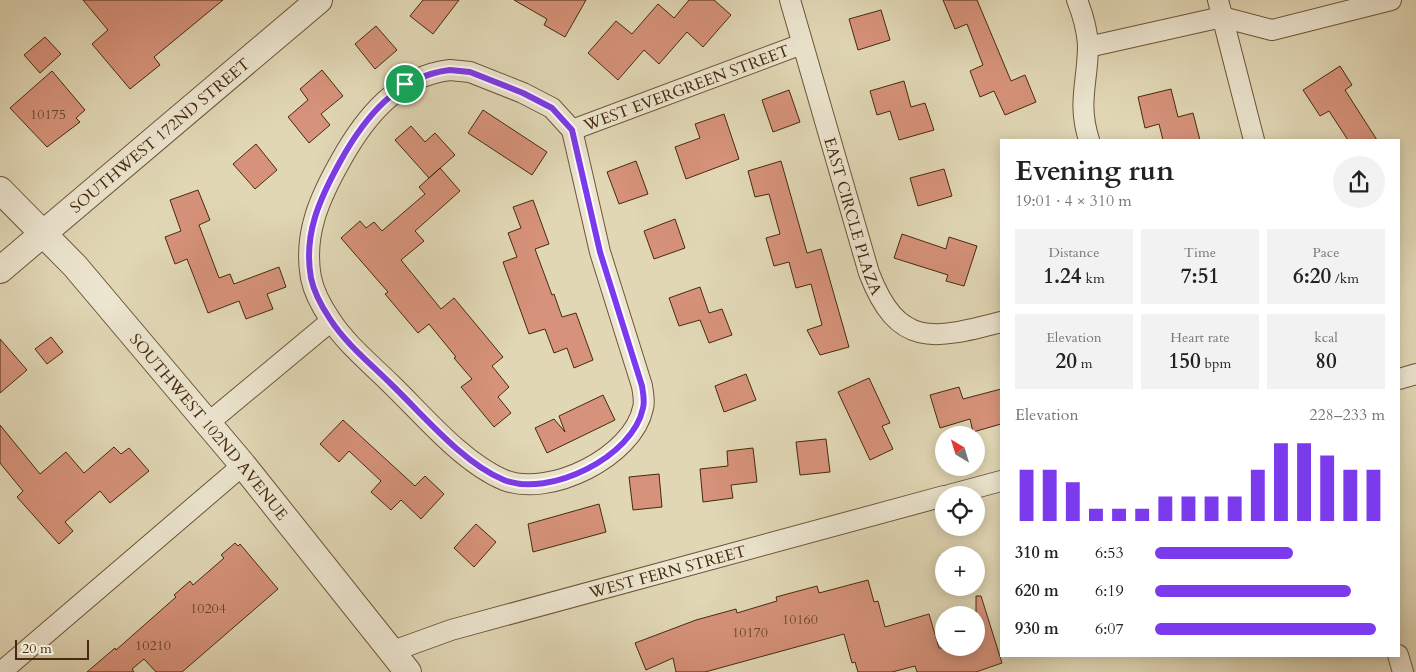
<!DOCTYPE html>
<html lang="en">
<head>
<meta charset="utf-8">
<style>
	body { margin:0; font-family:Cardo,serif; background:#f2f2f2; color:#222; height:100vh; display:flex; flex-direction:column; font-size:19px; white-space:nowrap }
	* { box-sizing:border-box; margin:0 }
	p { font-size:16px; color:#767676 }
	.icon { flex:none; width:28px; height:28px; fill:none; stroke:currentColor; stroke-width:2; stroke-linecap:round; stroke-linejoin:round }
	.map { position:relative; flex:1; overflow:hidden }
	.sheet { position:absolute; left:1000px; top:139px; width:400px; height:518px; display:flex; flex-direction:column; background:#fff; border-radius:0px; box-shadow:0 2px 12px #0003 }
	.sheet>* { flex:none }
	.needle { width:32px; rotate:322deg }
	.tools { position:absolute; left:935px; top:426px; display:grid; gap:10px }
	.tools a { display:grid; place-items:center; width:50px; height:50px; border-radius:50%; background:#fff; box-shadow:0 2px 12px #0003; font-size:25px }
	.scale { position:absolute; left:15px; bottom:12px; width:74px; box-sizing:border-box; padding-left:5px; border:2px solid #462a0e; border-top:0; font-size:14px; line-height:18px; white-space:nowrap; color:#462a0e; -webkit-text-stroke:4px #ece5cf; paint-order:stroke }
	.pin { position:absolute; display:grid; place-items:center; width:42px; height:42px; color:#fff; margin:-21px; border:2px solid #fff; border-radius:50%; box-shadow:0 1px 5px #0007 }
	.round { display:grid; place-items:center; flex:none; width:52px; height:52px; border-radius:26px; background:#f2f2f2 }
	.headline { display:flex; align-items:center; justify-content:space-between; height:85px; padding:0 15px }
	h1 { font-size:28px; font-weight:800; line-height:38px }
	.stats { display:grid; grid-template-columns:repeat(3,1fr); gap:8px; height:85px; padding:5px 15px }
	.stats div { display:grid; align-content:center; border-radius:0px; background:#f2f2f2; text-align:center }
	.stats b { font-size:21px; font-weight:800 }
	.stats small { font-size:14px; font-weight:400 }
	.stats p { font-size:14px }
	.chart { height:140px; padding:10px 15px }
	.chart p { display:flex; justify-content:space-between }
	.chart svg { width:100%; height:90px; margin-top:5px; stroke:#7c3aed; stroke-width:6 }
	ul { padding:0 15px; list-style:none; font-size:16px }
	li { display:grid; grid-template-columns:80px 60px 1fr; align-items:center; height:38px }
	li i { height:12px; border-radius:6px; background:#7c3aed }
	.map>svg:first-child { display:block }
</style>
</head>
<body>
<div class="map">
<svg width="1416" height="672" viewBox="0 0 1416 672">
	<rect width="100%" height="100%" fill="#e1d7b5"/>
	<filter id="stains"><feTurbulence type="fractalNoise" baseFrequency=".004" numOctaves="4"/><feColorMatrix values="0 0 0 0 .2 0 0 0 0 .09 0 0 0 0 .02 0 0 0 .5 -.17"/></filter>
	<radialGradient id="worn" r=".72"><stop offset=".6" stop-color="#630" stop-opacity="0"/><stop offset="1" stop-color="#630" stop-opacity=".3"/></radialGradient>
	<path fill="#d6927a" stroke="#462a0e" d="M 83,0 L 223,0 L 154,57 L 160,65 L 130,89 L 92,44 L 108,30 Z
		M 423,0 L 459,0 L 433,34 L 410,16 Z
		M 514,0 L 586,0 L 565,37 L 544,25 L 547,19 Z
		M 689,0 L 714,0 L 731,15 L 703,47 L 687,32 L 659,64 L 644,50 L 618,80 L 588,53 L 616,21 L 632,34 L 658,4 L 674,18 Z
		M 943,0 L 977,0 L 1011,81 L 1025,75 L 1036,102 L 1005,115 L 994,91 L 980,97 L 970,71 L 983,65 L 967,24 L 955,29 Z
		M 881,10 L 890,40 L 858,50 L 849,19 Z
		M 376,26 L 397,50 L 375,69 L 355,44 Z
		M 45,37 L 61,54 L 40,73 L 24,55 Z
		M 1340,66 L 1352,85 L 1345,90 L 1377,140 L 1348,140 L 1329,111 L 1320,116 L 1303,90 Z
		M 322,70 L 343,96 L 321,114 L 330,125 L 309,143 L 288,117 L 308,100 L 300,89 Z
		M 52,71 L 85,110 L 76,118 L 80,122 L 47,147 L 10,108 Z
		M 904,81 L 911,107 L 925,103 L 934,130 L 899,140 L 890,111 L 877,115 L 870,91 Z
		M 1171,89 L 1178,117 L 1193,113 L 1200,140 L 1163,140 L 1159,124 L 1145,128 L 1138,97 Z
		M 789,90 L 800,122 L 773,132 L 762,100 Z
		M 483,110 L 547,152 L 532,175 L 468,133 Z
		M 724,114 L 739,159 L 686,179 L 675,147 L 700,138 L 695,124 Z
		M 411,126 L 425,142 L 435,133 L 455,155 L 429,178 L 395,140 Z
		M 256,144 L 277,170 L 255,189 L 233,164 Z
		M 636,161 L 648,194 L 619,204 L 607,172 Z
		M 781,161 L 807,253 L 821,249 L 849,347 L 820,355 L 807,330 L 822,325 L 811,284 L 796,288 L 789,262 L 774,266 L 766,238 L 780,234 L 769,194 L 755,197 L 748,171 Z
		M 440,168 L 460,191 L 415,231 L 424,241 L 401,260 L 441,309 L 454,298 L 503,357 L 492,366 L 509,387 L 498,397 L 511,413 L 494,427 L 461,387 L 472,379 L 454,358 L 456,357 L 429,324 L 418,333 L 385,294 L 388,292 L 341,238 L 360,221 L 366,228 L 374,222 L 382,231 L 425,194 L 419,187 Z
		M 944,169 L 952,196 L 918,206 L 910,178 Z
		M 198,190 L 210,220 L 199,225 L 219,278 L 230,274 L 234,284 L 279,267 L 286,287 L 267,294 L 273,309 L 246,319 L 239,301 L 208,313 L 187,259 L 175,264 L 165,237 L 181,231 L 170,200 Z
		M 533,200 L 549,244 L 535,249 L 552,295 L 554,294 L 562,317 L 576,313 L 593,360 L 574,368 L 567,348 L 554,353 L 545,329 L 529,334 L 503,262 L 517,257 L 508,233 L 521,228 L 513,207 Z
		M 675,219 L 685,248 L 654,259 L 644,231 Z
		M 902,234 L 946,249 L 949,237 L 977,246 L 964,286 L 946,281 L 948,275 L 894,258 Z
		M 700,287 L 709,313 L 722,309 L 732,335 L 709,343 L 700,320 L 679,326 L 669,298 Z
		M 51,337 L 63,352 L 47,364 L 35,349 Z
		M 0,339 L 27,370 L 0,393 Z
		M 746,374 L 756,400 L 724,412 L 715,386 Z
		M 869,378 L 890,423 L 882,426 L 893,449 L 870,460 L 838,392 Z
		M 959,387 L 963,399 L 1001,389 L 1001,424 L 973,432 L 970,419 L 940,428 L 930,395 Z
		M 603,395 L 615,420 L 547,453 L 535,428 L 554,419 L 565,432 L 559,416 Z
		M 343,420 L 415,486 L 425,476 L 444,494 L 421,519 L 401,500 L 391,510 L 371,492 L 381,481 L 349,451 L 339,462 L 320,444 Z
		M 0,425 L 40,474 L 66,452 L 84,473 L 114,447 L 121,454 L 129,448 L 149,471 L 110,503 L 100,491 L 65,522 L 73,531 L 59,544 L 17,497 L 23,491 L 0,463 Z
		M 826,439 L 830,472 L 800,475 L 796,442 Z
		M 753,448 L 757,482 L 731,485 L 733,498 L 703,502 L 700,469 L 728,466 L 727,451 Z
		M 659,474 L 662,507 L 633,510 L 629,477 Z
		M 599,504 L 606,532 L 533,552 L 528,524 Z
		M 476,524 L 496,542 L 474,567 L 454,548 Z
		M 235,543 L 238,546 L 240,544 L 278,589 L 182,672 L 156,672 L 144,659 L 132,669 L 134,672 L 87,672 L 115,648 L 116,650 L 176,597 L 174,595 L 190,581 L 193,585 L 224,558 L 221,555 Z
		M 868,580 L 874,602 L 878,601 L 885,627 L 929,614 L 939,648 L 976,648 L 976,596 L 981,596 L 1002,663 L 976,672 L 917,672 L 915,666 L 892,672 L 858,672 L 855,662 L 852,663 L 844,634 L 705,672 L 676,672 L 673,658 L 646,670 L 635,643 L 696,620 L 736,609 L 737,613 L 777,601 L 776,597 L 817,586 L 819,593 Z"/>
	<g fill="none" stroke-linecap="round" stroke-linejoin="round">
		<g stroke="#6d5538" stroke-width="22">
			<g id="minor">
				<path id="s1" d="M 790,0 L 869,273 C 898,348 932,340 1001,322"/>
				<path d="M 1077,0 C 1083,15 1087,29 1088,45 C 1088,82 1077,102 1089,140"/>
				<path d="M 1218,0 L 1254,140"/>
				<path d="M 1088,47 L 1222,17 L 1272,30 L 1391,0"/>
				<path d="M 450,70 L 470,72 L 523,93 L 552,108 L 572,130 L 600,252 L 642,386 C 643,393 645,401 643,408 C 633,457 549,498 504,480 C 463,463 424,416 392,385 C 371,364 346,344 330,319 C 322,307 314,293 311,278 C 303,234 320,197 341,160 C 365,117 398,76 450,70 Z"/>
				<path id="s2" d="M 572,130 L 802,44"/>
				<path d="M 1399,379 L 1416,374"/>
				<path d="M 207,424 L 331,321"/>
				<path d="M 949,495 L 1001,481"/>
				<path id="s3" d="M 393,651 L 451,630 L 944,496"/>
				<path d="M 1398,655 L 1403,672"/>
				<path d="M 1,672 L 243,465"/>
			</g>
		</g>
		<g stroke="#6d5538" stroke-width="28">
			<g id="tertiary">
				<path id="s4" d="M 0,190 L 75,266 L 243,465 L 408,672"/>
				<path id="s5" d="M 0,270 L 319,0"/>
			</g>
		</g>
		<use href="#minor" stroke="#ece5cf" stroke-width="20"/>
		<use href="#tertiary" stroke="#ece5cf" stroke-width="26"/>
	</g>
	<g fill="none" stroke-linecap="round" stroke-linejoin="round">
		<g stroke="#fff" stroke-width="10">
			<path id="route" d="M 450,70 L 470,72 L 523,93 L 552,108 L 572,130 L 600,252 L 642,386 C 643,393 645,401 643,408 C 633,457 549,498 504,480 C 463,463 424,416 392,385 C 371,364 346,344 330,319 C 322,307 314,293 311,278 C 303,234 320,198 341,160 C 365,117 398,76 450,70 Z"/>
		</g>
		<use href="#route" stroke="#7c3aed" stroke-width="6"/>
	</g>
	<g text-anchor="middle" stroke-width="4" stroke-linejoin="round" paint-order="stroke">
		<g font-size="14" fill="#6a4429">
			<text x="48" y="119">10175</text>
			<text x="208" y="613">10204</text>
			<text x="800" y="624">10160</text>
			<text x="750" y="637">10170</text>
			<text x="153" y="650">10210</text>
		</g>
		<g font-size="16" fill="#462a0e" stroke="#ece5cf">
			<text dy="6" stroke="none"><textPath href="#s2" startOffset="122">WEST EVERGREEN STREET</textPath></text>
			<text dy="6" stroke="none"><textPath href="#s5" startOffset="209">SOUTHWEST 172ND STREET</textPath></text>
			<text dy="6" stroke="none"><textPath href="#s1" startOffset="225">EAST CIRCLE PLAZA</textPath></text>
			<text dy="6" stroke="none"><textPath href="#s4" startOffset="316">SOUTHWEST 102ND AVENUE</textPath></text>
			<text dy="6" stroke="none"><textPath href="#s3" startOffset="286">WEST FERN STREET</textPath></text>
		</g>
	</g>
	<rect width="100%" height="100%" filter="url(#stains)"/>
	<rect width="100%" height="100%" fill="url(#worn)"/>
</svg>
<div class="tools">
<a><svg class="needle" viewBox="-14 -14 28 28"><path d="M0-13l5 13h-10z" fill="#e53935"/><path d="M0 13l5-13h-10z" fill="#767676"/></svg></a>
<a><svg class="icon" aria-label="locate" viewBox="0 0 24 24"><circle cx="12" cy="12" r="6"/><path d="M12 2v4M12 18v4M2 12h4M18 12h4"/></svg></a>
<a>+</a>
<a>−</a>
</div>
<div class="scale">20 m</div>
<div class="pin" style="left:405px;top:84px;background:#1e9e55"><svg class="icon" aria-label="arrive" viewBox="0 0 24 24"><path d="M6 21V4h12l-3 4 3 4H6"/></svg></div>
<section class="sheet">
<div class="headline"><div><h1>Evening run</h1><p>19:01 · 4 × 310 m</p></div><a class="round"><svg class="icon" aria-label="share" viewBox="0 0 24 24"><path d="M12 15V3M7 8l5-5 5 5M5 13v7h14v-7"/></svg></a></div>
<div class="stats">
<div><p>Distance</p><b>1.24<small> km</small></b></div>
<div><p>Time</p><b>7:51</b></div>
<div><p>Pace</p><b>6:20<small> /km</small></b></div>
</div>
<div class="stats">
<div><p>Elevation</p><b>20<small> m</small></b></div>
<div><p>Heart rate</p><b>150<small> bpm</small></b></div>
<div><p>kcal</p><b>80</b></div>
</div>
<div class="chart"><p><span>Elevation</span>228–233 m</p>
<svg viewBox="0 0 160 44" preserveAspectRatio="none"><path d="M5 44V19M15 44V19M25 44V25M35 44V38M45 44V38M55 44V38M65 44V32M75 44V32M85 44V32M95 44V32M105 44V19M115 44V6M125 44V6M135 44V12M145 44V19M155 44V19"/></svg>
</div>
<ul>
<li><b>310 m</b>6:53<i style="width:60%"></i></li>
<li><b>620 m</b>6:19<i style="width:85%"></i></li>
<li><b>930 m</b>6:07<i style="width:96%"></i></li>
</ul>
</section>
</div>
</body>
</html>
